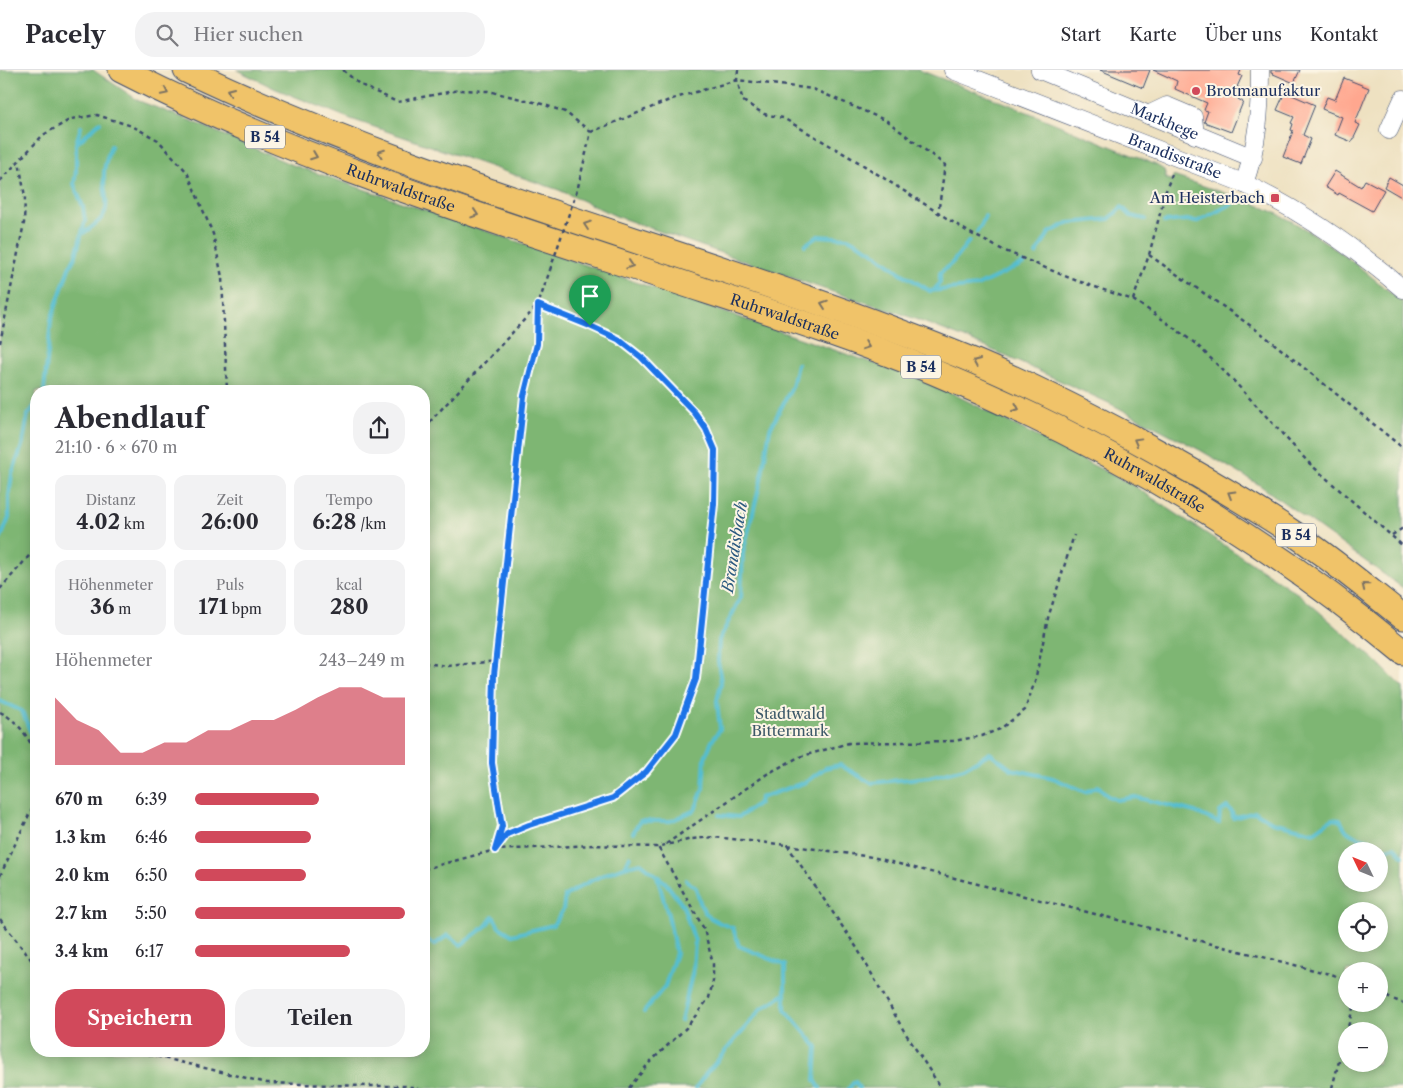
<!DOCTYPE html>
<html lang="de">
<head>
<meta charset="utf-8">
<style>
	body { margin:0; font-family:"Libre Caslon Text",serif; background:#f2f2f3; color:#2b2b33; height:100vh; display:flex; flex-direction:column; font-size:19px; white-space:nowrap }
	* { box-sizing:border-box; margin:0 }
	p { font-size:16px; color:#7c7c81 }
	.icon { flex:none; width:28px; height:28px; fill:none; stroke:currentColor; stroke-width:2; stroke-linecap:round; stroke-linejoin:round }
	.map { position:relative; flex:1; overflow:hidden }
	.details { position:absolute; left:30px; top:315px; width:400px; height:672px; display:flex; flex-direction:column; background:#fff; border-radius:20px; box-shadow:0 2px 12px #0003 }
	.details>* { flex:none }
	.needle { width:32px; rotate:313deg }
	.tools { position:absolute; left:1338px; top:772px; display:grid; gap:10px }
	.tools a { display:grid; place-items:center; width:50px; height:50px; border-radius:50%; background:#fff; box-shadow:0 2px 12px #0003; font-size:25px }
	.pin { position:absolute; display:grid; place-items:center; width:42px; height:42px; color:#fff; margin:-51px -21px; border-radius:50% 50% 50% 0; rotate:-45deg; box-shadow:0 0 5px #0007 }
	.pin .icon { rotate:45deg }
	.round { display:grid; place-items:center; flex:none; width:52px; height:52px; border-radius:20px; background:#f2f2f3 }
	.summary { display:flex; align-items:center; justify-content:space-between; height:85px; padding:0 25px }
	h1 { font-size:28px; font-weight:700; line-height:38px }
	.figures { display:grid; grid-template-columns:repeat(3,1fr); gap:8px; height:85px; padding:5px 25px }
	.figures div { display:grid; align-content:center; border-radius:12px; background:#f2f2f3; text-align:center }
	.figures b { font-size:21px; font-weight:700 }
	.figures small { font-size:14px; font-weight:400 }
	.figures p { font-size:14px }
	.chart { height:140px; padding:10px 25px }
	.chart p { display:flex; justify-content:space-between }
	.chart svg { width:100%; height:90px; margin-top:5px; fill:#d1495b; opacity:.7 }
	.action { display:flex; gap:10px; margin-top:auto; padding:10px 25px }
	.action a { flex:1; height:58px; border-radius:20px; background:#d1495b; color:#fff; font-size:20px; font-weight:700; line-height:58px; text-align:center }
	.action a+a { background:#f2f2f3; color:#2b2b33 }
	ul { padding:0 25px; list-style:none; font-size:16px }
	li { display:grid; grid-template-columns:80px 60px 1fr; align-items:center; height:38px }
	li i { height:12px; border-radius:6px; background:#d1495b }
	header { display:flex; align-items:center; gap:30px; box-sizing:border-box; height:70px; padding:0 25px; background:#fff; border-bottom:1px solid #e1e1e2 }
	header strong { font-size:24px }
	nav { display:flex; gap:28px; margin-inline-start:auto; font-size:18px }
	.search { width:350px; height:45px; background:#f2f2f3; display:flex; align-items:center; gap:12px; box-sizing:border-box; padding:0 18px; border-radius:20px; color:#7c7c81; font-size:19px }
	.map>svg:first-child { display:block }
</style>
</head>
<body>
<header>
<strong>Pacely</strong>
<div class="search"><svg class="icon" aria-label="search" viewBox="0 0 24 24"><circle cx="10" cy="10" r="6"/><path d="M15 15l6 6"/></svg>Hier suchen</div>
<nav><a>Start</a><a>Karte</a><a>Über uns</a><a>Kontakt</a></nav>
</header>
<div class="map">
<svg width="1403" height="1018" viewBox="0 0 1403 1018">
	<rect width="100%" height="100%" fill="#fcf5e5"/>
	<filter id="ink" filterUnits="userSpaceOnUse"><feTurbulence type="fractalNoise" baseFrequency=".02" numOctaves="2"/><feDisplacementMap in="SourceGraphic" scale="10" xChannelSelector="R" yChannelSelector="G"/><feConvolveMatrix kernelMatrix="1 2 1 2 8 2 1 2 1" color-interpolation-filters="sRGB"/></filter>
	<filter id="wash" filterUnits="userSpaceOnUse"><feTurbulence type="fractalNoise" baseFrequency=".0096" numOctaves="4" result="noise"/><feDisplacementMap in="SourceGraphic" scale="20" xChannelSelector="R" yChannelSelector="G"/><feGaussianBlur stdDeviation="1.12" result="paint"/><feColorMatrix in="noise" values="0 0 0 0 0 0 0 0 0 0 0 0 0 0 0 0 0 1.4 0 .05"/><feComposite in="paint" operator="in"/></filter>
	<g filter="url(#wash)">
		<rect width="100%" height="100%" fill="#eee1c1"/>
		<path fill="#7eb673" stroke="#4c7268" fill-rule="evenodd" d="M 0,0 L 93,0 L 139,31 L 194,52 L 290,94 L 934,314 L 1134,416 L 1300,525 L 1377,592 L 1403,618 L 1403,1018 L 0,1018 ZM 36,321 L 424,321 L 424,981 L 36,981 ZM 1346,781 L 1379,781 L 1379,814 L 1346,814 ZM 1346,841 L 1379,841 L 1379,874 L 1346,874 ZM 1346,901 L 1379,901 L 1379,934 L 1346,934 ZM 1346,961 L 1379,961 L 1379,994 L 1346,994 Z
			M 237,0 L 919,0 L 1008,34 L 1156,95 L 1164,100 L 1166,109 L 1172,110 L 1173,106 C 1208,118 1245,128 1278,144 C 1324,167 1364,200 1403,233 L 1403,518 L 1258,414 L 1200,380 L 1109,333 L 970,270 L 902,244 L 824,219 L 616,146 L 559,120 L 351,49 L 276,19 Z"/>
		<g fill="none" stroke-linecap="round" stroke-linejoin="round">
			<path stroke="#54bdd0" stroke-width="4" d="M 76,74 L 100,52
				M 1164,152 L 1187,150 L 1196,152 L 1232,134
				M 977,162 L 982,154 L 985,146
				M 82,164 C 89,159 98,154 103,146 C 110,135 104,123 104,111 C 103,98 106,88 111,76
				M 805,175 L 818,166 L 848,168 L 870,180 L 901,203 L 930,221 L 977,216 L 1023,194
				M 1036,184 L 1049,163 L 1068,153 L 1109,149 L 1122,137 L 1131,146 L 1145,149
				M 934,220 L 940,213 L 940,203 L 952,193 L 969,171
				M 44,321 L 51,250 L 69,198 L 76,185 L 85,151 L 83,137 L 74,114 L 76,101 L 76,73 L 81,57
				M 0,470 L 9,448 L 9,426 L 12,404 L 23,373 L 28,345 L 36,334
				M 0,631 L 22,641 L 32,666 L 36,670
				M 719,745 L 739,747 L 759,733 L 760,728 L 806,712 L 825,698 L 840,695 L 871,713 L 929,707 L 964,698 L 990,683 L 1011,699 L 1053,708 L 1085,722 L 1098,716 L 1108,726 L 1117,730 L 1135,727 L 1195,742 L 1219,753 L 1220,742 L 1227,737 L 1232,742 L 1233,748 L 1255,742 L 1272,752 L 1314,762 L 1332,749 L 1340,750 C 1342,753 1344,758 1347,761 C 1358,771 1370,765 1382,780 L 1395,777 L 1403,786
				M 633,763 L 640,751 L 671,751 L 695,740 L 703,719 L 705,687 L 712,671 L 720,659 L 717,631 L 721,613 L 718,591 L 719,570 L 741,527 L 743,483 L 761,410 L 770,359 L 792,317 L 797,294
				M 626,795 L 630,786
				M 686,810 L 696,818 C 702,846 707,848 733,858 L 739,876 L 785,895 L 785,939 L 817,977 L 815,1010 L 820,1018
				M 424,867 L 434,875 L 448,865 L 461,875 L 486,856 L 493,846 L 499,857 L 512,865 L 553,855 L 563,840 L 565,826 C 588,811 613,798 641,793 L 665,812 L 683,836 L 695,871 L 693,900 L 681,951
				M 644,942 L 665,916 L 676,883 L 668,845 L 657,806
				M 696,1018 L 705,1005 L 761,939 L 785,924
				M 849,1018 L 855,1011 L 859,1018"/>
		</g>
		<g id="blocks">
			<path fill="#ffa78f" d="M 1100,0 L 1150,0 L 1143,18 Z
				M 1153,0 L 1241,0 L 1239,5 L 1242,6 L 1237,17 L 1242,19 L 1238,29 L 1243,32 L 1231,62 L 1204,52 L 1208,41 L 1204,40 L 1207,33 L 1175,19 L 1177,11 Z
				M 1271,0 L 1300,0 L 1294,13 L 1271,3 Z
				M 1344,8 L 1369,18 L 1355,53 L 1360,55 L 1352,72 L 1335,65 L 1342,47 L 1322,39 L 1327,27 L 1335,30 Z
				M 1285,22 L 1315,35 L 1303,65 L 1311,69 L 1301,94 L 1283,87 L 1293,61 L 1291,60 L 1293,54 L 1291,53 L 1294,47 L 1277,40 Z
				M 1335,101 L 1361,117 L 1365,110 L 1384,120 L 1372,141 L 1339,123 L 1338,125 L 1325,117 Z
				M 1389,107 L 1403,115 L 1403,128 L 1384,117 Z"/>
		</g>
	</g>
	<g filter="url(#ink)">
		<use href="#blocks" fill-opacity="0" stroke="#3b4a6d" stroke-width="1"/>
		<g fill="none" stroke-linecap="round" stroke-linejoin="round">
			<g stroke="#3b4a6d" stroke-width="19">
				<g id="minor">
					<path id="s1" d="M 953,0 L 1243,113 C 1302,141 1354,177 1403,219"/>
					<path id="s2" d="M 1040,0 L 1253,88"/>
					<path d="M 1148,45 L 1167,36 L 1193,47 L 1195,65"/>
					<path d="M 1389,60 L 1403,29"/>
					<path d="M 1244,114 C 1258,73 1260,43 1260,0"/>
				</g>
			</g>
			<g stroke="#3b4a6d" stroke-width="27">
				<g id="highway">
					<path id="s3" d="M 121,0 C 307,96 509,155 706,221 C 783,246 860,271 934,302 C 1105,373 1261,464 1403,582"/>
					<path d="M 186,0 C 436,120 707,183 964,287 C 1022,311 1078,339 1134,369 C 1189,399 1244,430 1296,465 C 1333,490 1368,519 1403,547"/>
				</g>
			</g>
			<path stroke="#3b4a6d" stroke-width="2.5" stroke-dasharray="4 4" stroke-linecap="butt" d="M 343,0 L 359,14 L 397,32 L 459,20 L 488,21 L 542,34 L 565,42 L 591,62
				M 738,0 L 737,10 L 743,31 L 764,44 L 783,48 L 860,93 L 970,163 L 1003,180 L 1072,209 L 1133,230 L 1155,244 L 1196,274 L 1232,309 L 1309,393 L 1403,476
				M 0,111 L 43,65 L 71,49 L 97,45 L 132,56 L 158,70 L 187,102 L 213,164 L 222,207 L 227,321
				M 578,117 L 591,62 L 672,29 L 737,10 L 813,19 L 887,51 L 945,95 L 938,144
				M 1149,185 L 1261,263 L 1403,378
				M 1133,230 L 1149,185 L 1167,117 L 1173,102
				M 0,273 L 24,153 L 25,127 L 19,91
				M 424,358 L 537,236
				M 1392,465 L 1403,458
				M 0,519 L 36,478
				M 424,593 L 448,596 L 496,591
				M 0,642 C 18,651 30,668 36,687
				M 666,774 L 767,704 L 799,687 L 849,673 L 953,671 L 982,666 L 1000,659 L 1025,640 L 1035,611 L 1048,548 L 1074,465
				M 787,775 L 857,878 L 904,961 L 941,1018
				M 495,778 L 502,756 L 492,693 L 494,605 L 524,326 L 537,274 L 538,235 L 550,200
				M 495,780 L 507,764 L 529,755 L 613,728 L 646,702 L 676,664 L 696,609 L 714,434 L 715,381 L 706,359 L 695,343 L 641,287 L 618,269 L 590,255 L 538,235
				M 424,799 L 495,780 L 593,775 L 657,777 L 692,769 L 714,767 L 787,775 L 872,787 L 1306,898 L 1334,905 L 1346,911
				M 0,806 L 36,730
				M 0,849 L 36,896
				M 1379,924 L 1403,933
				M 142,981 L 147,984 L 267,1013 L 366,1016 L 405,1016 L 418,1018
				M 629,1018 L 649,993 L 686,958 L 709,928 L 713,911 L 713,894 L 704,859 L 658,777
				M 1332,1018 L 1354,934"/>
			<use href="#minor" stroke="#fff" stroke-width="18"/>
			<use href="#highway" stroke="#f0c369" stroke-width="25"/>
			<path stroke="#3b4a6d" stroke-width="2.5" stroke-dasharray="4 4" stroke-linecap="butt" d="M 550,200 L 578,117"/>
		</g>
		<defs><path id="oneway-chevron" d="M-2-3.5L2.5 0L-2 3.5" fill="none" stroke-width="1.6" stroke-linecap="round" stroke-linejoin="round" transform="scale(1.25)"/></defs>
		<g stroke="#7b7263">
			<use href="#oneway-chevron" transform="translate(230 21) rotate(-156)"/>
			<use href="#oneway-chevron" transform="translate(165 22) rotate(26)"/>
			<use href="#oneway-chevron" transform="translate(381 83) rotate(-159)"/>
			<use href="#oneway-chevron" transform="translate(314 86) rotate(21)"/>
			<use href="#oneway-chevron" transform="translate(475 144) rotate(18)"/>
			<use href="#oneway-chevron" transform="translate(587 155) rotate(-161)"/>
			<use href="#oneway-chevron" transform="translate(630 195) rotate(18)"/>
			<use href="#oneway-chevron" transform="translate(824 234) rotate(-161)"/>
			<use href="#oneway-chevron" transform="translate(866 276) rotate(21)"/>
			<use href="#oneway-chevron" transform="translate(976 292) rotate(-156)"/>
			<use href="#oneway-chevron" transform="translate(1016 338) rotate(24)"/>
			<use href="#oneway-chevron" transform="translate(1137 371) rotate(-151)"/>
			<use href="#oneway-chevron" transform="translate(1231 424) rotate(-149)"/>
			<use href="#oneway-chevron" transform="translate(1365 516) rotate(-141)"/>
		</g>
	</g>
	<g fill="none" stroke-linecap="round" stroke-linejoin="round" filter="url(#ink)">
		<g stroke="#fff" stroke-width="10">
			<path id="route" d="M 538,235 L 590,256 L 618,269 L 641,287 L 695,343 L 706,359 L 715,380 L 714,434 L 696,609 L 676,664 L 646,702 L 613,728 L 529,755 L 507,764 L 495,780 L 502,756 L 492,693 L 494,605 L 524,326 L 537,274 Z"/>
		</g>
		<use href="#route" stroke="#1a73e8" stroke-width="6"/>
	</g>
	<g fill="#d1495b" stroke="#fcf5e5" stroke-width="2">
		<circle cx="1196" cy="21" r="5"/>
		<rect x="1270" y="123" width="10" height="10" rx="2.5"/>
	</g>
	<g text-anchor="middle" stroke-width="4" stroke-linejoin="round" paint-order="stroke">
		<g fill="#fcf5e5" stroke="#5e6a86" stroke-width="1">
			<rect x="245" y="55.5" width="40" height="23" rx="4"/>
			<rect x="901" y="285.5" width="40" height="23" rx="4"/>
			<rect x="1276" y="453.5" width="40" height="23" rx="4"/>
		</g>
		<g font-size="14" font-weight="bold" fill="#1b2f5e">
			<text x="265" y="72">B 54</text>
			<text x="921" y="302">B 54</text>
			<text x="1296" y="470">B 54</text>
		</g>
		<g font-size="15" fill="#1b2f5e" stroke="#fcf5e5" text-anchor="start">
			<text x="1206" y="26">Brotmanufaktur</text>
			<text x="1265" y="133" text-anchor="end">Am Heisterbach</text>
		</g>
		<g font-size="15" fill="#1b2f5e" stroke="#fcf5e5">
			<text dy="5" stroke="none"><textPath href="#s2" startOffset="135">Markhege</textPath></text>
			<text dy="5" stroke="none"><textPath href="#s1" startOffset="238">Brandisstraße</textPath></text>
			<text dy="5" stroke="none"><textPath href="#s3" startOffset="304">Ruhrwaldstraße</textPath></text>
			<text dy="5" stroke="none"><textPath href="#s3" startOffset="709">Ruhrwaldstraße</textPath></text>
			<text dy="5" stroke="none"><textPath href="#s3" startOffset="1114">Ruhrwaldstraße</textPath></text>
		</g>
		<g font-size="15" fill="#3c5868" stroke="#fcf5e5">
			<text x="790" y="649">Stadtwald<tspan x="790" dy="17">Bittermark</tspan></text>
		</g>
		<g font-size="16" font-style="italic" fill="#2c5a80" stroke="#fcf5e5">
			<text transform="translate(734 477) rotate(-81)" y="6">Brandisbach</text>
		</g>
	</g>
</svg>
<div class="tools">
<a><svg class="needle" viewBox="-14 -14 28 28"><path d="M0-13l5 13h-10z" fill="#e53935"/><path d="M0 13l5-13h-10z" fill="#7c7c81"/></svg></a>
<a><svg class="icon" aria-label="locate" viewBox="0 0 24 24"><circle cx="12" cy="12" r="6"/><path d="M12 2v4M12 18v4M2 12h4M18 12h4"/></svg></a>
<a>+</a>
<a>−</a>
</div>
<div class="pin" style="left:590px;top:256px;background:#1e9e55"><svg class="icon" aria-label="arrive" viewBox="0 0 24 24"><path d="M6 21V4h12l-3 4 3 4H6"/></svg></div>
<section class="details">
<div class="summary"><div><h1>Abendlauf</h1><p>21:10 · 6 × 670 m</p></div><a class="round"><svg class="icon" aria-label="share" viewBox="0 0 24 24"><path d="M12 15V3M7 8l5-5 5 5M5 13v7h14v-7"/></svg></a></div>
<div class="figures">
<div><p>Distanz</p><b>4.02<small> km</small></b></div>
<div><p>Zeit</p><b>26:00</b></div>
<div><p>Tempo</p><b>6:28<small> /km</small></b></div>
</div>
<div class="figures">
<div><p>Höhenmeter</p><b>36<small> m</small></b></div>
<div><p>Puls</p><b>171<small> bpm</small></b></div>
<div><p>kcal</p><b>280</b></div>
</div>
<div class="chart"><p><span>Höhenmeter</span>243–249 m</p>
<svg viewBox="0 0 160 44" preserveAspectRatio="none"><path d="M0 44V11L10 22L20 27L30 38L40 38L50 33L60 33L70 27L80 27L90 22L100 22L110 17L120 11L130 6L140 6L150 11L160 11V44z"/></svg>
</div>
<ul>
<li><b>670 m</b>6:39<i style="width:59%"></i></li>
<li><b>1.3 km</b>6:46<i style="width:55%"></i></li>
<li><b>2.0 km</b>6:50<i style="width:53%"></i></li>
<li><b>2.7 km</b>5:50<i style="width:100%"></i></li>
<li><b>3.4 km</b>6:17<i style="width:74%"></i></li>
</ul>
<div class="action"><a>Speichern</a><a>Teilen</a></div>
</section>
</div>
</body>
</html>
